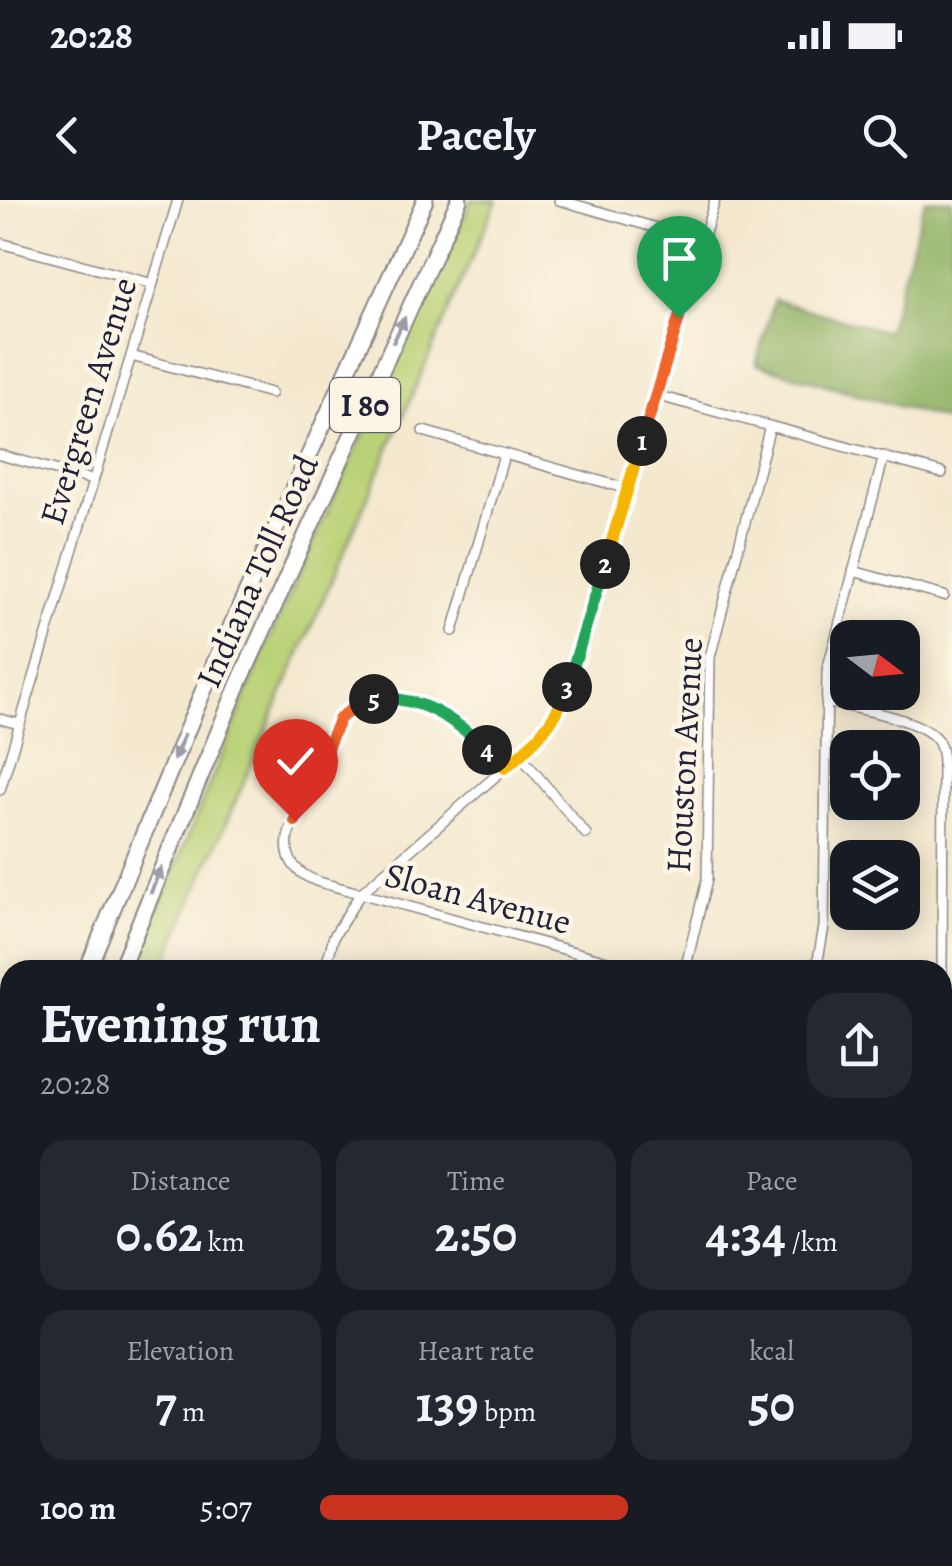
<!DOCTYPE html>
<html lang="en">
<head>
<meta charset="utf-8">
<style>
	body { margin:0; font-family:Alegreya,serif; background:#242831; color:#f1f3f6; height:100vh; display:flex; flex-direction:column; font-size:38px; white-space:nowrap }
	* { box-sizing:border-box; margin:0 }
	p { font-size:32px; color:#9ea1a6 }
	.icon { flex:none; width:55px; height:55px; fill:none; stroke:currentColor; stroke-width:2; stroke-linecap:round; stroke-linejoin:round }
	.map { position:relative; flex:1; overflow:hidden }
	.details { position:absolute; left:0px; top:760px; width:952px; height:608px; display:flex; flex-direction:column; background:#171b24; border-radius:30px 30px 0 0; box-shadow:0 5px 25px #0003 }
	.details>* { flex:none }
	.needle { width:65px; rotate:106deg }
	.tools { position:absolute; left:830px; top:420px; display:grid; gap:20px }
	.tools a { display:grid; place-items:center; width:90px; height:90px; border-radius:20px; background:#171b24; box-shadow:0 5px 25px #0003; font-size:50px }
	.pin { position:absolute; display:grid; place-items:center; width:85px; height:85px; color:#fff; margin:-102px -42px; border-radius:50% 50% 50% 0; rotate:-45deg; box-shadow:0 0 10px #0007 }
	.pin .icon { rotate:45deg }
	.km { position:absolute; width:50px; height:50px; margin:-25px; border-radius:50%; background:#222; color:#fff; font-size:28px; line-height:50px; text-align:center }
	.round { display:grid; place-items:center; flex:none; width:105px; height:105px; border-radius:30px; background:#242831 }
	.summary { display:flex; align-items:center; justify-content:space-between; height:170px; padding:0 40px }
	h1 { font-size:55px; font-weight:600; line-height:75px }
	.stats { display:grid; grid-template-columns:repeat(3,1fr); gap:15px; height:170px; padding:10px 40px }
	.stats div { display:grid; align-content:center; border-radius:25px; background:#242831; text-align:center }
	.stats b { font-size:50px; font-weight:600 }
	.stats small { font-size:28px; font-weight:400 }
	.stats p { font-size:28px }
	ul { padding:0 40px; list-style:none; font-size:32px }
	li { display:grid; grid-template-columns:160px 120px 1fr; align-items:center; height:75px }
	li i { height:25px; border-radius:12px; background:#c8321e }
	.status { display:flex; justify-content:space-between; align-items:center; height:70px; padding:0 50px; background:#171b24; direction:ltr }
	.status svg { height:28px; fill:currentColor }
	header { display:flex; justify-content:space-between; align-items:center; height:130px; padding:0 40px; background:#171b24; font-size:45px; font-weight:600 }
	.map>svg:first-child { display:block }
</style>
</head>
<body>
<div class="status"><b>20:28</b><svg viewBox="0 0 49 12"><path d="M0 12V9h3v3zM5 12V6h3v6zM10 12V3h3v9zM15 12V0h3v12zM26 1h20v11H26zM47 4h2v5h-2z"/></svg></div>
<header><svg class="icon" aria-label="back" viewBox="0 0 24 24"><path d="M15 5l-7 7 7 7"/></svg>Pacely<svg class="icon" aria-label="search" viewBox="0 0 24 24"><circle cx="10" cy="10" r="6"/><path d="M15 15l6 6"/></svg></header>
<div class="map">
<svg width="952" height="1366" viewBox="0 0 952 1366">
	<rect width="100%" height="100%" fill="#fcf5e5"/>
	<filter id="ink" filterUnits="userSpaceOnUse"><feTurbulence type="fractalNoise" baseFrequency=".01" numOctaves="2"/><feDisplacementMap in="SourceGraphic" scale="20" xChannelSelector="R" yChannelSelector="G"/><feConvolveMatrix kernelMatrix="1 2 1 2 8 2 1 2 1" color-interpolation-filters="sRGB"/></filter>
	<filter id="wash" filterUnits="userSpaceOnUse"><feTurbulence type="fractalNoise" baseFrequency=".0048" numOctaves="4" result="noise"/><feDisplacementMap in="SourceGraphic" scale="40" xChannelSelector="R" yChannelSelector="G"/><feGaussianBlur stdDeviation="2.25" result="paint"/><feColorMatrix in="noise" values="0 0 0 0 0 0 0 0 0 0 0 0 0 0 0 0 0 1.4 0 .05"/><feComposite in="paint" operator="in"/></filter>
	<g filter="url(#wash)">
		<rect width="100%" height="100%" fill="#f4e9cf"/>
		<path fill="#bad277" stroke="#6e7a59" stroke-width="2.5" d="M 471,0 L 497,0 L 162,770 L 133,770 L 270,437 Z"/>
		<path fill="#93b468" stroke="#5a6b52" stroke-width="2.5" d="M 925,0 L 952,0 L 952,222 L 756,164 L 774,100 L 887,132 Z
			M 943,914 L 952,916 L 952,1366 L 836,1366 L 838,1358 L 942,1358 Z
			M 0,1212 L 10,1215 L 10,1358 L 118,1358 L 116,1366 L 0,1366 Z"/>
	</g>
	<g filter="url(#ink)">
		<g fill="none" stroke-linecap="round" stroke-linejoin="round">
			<g stroke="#8b8685" stroke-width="12">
				<path id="minor" d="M 559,0 L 702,41
					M 0,43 L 153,84
					M 131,156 L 271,193
					M 655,195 L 942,273
					M 423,231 L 628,289
					M 0,255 L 92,280
					M 853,371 L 944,396
					M 453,431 L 504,255
					M 826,502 C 853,508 923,518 938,541 C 942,548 943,556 943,564 L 942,770
					M 0,519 L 19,524
					M 520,555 L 586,634
					M 505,568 C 491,554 477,536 461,524 C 431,501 370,484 341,517 C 327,532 320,561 312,580 C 304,600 284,629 288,652 C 291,668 305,677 319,682 L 640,770
					M 0,590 L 178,0
					M 325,770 L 334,736 L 360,694 L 520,555 L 549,524 L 562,504 L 715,0
					M 685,770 L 707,679 L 710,457 L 770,226
					M 816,770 L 824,727 L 827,471 L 884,256
					M 172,1366 L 174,1358"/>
			</g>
			<g stroke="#8b8685" stroke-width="15">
				<path id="secondary" d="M 0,1195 L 10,1197"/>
			</g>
			<g stroke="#8b8685" stroke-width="16">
				<path id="primary" d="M 600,1358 L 625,1366
					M 654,1358 L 685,1366"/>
			</g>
			<g stroke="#8b8685" stroke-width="19">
				<path id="motorway" d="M 87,770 L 217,458 L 425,0
					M 120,770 L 239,483 L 459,0
					M 0,996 L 10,969
					M 0,1087 L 10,1059
					M 484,1366 L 486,1358
					M 500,1366 L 507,1358"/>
			</g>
			<use href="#minor" stroke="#fff" stroke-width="9"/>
			<use href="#secondary" stroke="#fff" stroke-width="11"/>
			<use href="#primary" stroke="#fff" stroke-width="12"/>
			<use href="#motorway" stroke="#fff" stroke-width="15"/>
		</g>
		<defs><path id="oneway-solid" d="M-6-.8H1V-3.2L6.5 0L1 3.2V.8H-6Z" transform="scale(2.5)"/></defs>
		<g fill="#9c9ca7">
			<use href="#oneway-solid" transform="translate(399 130) rotate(-65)"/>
			<use href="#oneway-solid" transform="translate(179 547) rotate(113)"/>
			<use href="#oneway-solid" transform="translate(156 680) rotate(-68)"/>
		</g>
	</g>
	<g fill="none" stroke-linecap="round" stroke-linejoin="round" filter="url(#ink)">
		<g stroke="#fff" stroke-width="20">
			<path id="split-1" d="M 642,241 L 679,118"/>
		</g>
		<g stroke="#fff" stroke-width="20">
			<path id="split-2" d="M 605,364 L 642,241"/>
		</g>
		<g stroke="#fff" stroke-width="20">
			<path id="split-3" d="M 567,487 L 605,364"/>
		</g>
		<g stroke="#fff" stroke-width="20">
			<path id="split-4" d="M 487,550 L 505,568 C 532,545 557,522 567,487"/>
		</g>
		<g stroke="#fff" stroke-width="20">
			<path id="split-5" d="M 374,499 C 419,494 457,520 487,550"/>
		</g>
		<g stroke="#fff" stroke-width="20">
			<path id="split-6" d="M 295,621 L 340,518 L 359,504 L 374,499"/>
		</g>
		<use href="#split-1" stroke="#f0652b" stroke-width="12"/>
		<use href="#split-2" stroke="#f5b400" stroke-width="12"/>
		<use href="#split-3" stroke="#22a559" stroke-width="12"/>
		<use href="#split-4" stroke="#f5b400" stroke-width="12"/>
		<use href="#split-5" stroke="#22a559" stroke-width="12"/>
		<use href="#split-6" stroke="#f0652b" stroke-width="12"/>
	</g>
	<g text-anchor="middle" stroke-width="9" stroke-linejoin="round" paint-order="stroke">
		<rect fill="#fcf5e5" stroke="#63616e" stroke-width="2.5" x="330" y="178" width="70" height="54" rx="8"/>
		<g font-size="32" font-weight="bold" fill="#22223b">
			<text x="365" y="216">I 80</text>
		</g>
		<g font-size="35" fill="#22223b" stroke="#fcf5e5">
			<text transform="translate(88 201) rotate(-73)" y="12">Evergreen Avenue</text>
			<text transform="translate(257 371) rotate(-66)" y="12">Indiana Toll Road</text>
			<text transform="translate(684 555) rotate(-87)" y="12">Houston Avenue</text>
			<text transform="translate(478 698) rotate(15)" y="12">Sloan Avenue</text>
		</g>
	</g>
</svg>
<div class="tools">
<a><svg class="needle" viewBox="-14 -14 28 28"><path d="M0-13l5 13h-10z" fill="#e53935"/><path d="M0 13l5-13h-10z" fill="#9ea1a6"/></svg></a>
<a><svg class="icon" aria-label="locate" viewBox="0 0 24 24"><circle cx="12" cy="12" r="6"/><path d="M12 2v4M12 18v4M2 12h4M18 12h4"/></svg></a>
<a><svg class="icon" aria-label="layers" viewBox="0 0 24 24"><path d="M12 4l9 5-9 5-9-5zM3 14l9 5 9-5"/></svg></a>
</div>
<div class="pin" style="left:679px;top:118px;background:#1e9e55"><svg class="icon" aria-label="arrive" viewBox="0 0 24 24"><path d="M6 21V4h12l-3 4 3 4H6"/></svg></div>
<div class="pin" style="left:295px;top:621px;background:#d93025"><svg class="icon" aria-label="check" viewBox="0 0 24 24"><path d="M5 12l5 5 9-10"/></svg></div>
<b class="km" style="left:642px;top:241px">1</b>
<b class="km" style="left:605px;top:364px">2</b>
<b class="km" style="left:567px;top:487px">3</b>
<b class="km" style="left:487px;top:550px">4</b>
<b class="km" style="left:374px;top:499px">5</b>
<section class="details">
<div class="summary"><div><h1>Evening run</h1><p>20:28</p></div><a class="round"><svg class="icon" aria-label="share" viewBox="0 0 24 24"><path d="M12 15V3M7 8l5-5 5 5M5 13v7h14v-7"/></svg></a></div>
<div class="stats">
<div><p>Distance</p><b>0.62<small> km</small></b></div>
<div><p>Time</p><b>2:50</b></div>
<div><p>Pace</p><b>4:34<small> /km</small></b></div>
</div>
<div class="stats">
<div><p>Elevation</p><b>7<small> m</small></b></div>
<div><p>Heart rate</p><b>139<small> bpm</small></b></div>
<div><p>kcal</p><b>50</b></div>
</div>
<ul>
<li><b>100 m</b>5:07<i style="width:52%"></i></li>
</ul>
</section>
</div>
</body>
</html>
